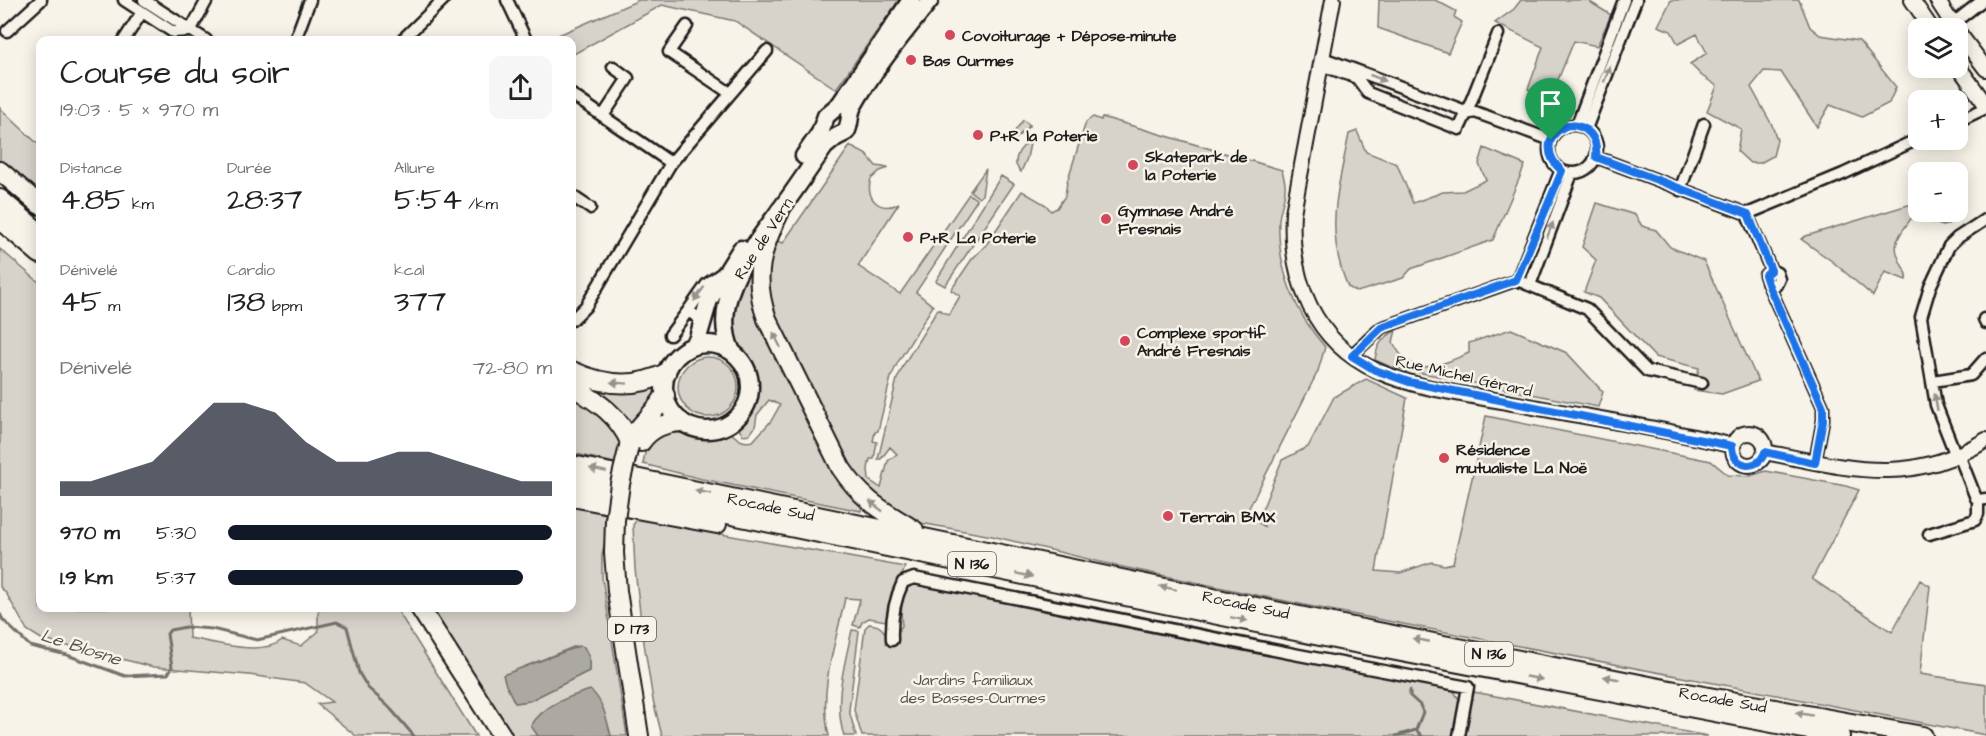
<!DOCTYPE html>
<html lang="fr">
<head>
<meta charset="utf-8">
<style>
	body { margin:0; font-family:"Architects Daughter",sans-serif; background:#f6f6f6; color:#202124; height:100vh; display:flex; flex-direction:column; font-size:22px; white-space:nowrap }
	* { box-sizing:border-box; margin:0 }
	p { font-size:20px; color:#757577 }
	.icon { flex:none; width:33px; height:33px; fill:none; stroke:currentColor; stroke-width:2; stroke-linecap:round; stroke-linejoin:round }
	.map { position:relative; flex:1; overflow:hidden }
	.side { position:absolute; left:36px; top:36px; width:540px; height:576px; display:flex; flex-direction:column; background:#fff; border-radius:12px; box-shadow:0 3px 15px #0003 }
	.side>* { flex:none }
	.buttons { position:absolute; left:1908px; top:18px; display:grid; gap:12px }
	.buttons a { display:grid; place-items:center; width:60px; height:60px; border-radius:12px; background:#fff; box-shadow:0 3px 15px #0003; font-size:30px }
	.pin { position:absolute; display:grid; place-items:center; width:51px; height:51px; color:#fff; margin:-62px -26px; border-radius:50% 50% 50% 0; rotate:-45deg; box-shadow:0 0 6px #0007 }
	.pin .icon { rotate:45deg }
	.round { display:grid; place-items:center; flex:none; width:63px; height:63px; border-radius:12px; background:#f6f6f6 }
	.overview { display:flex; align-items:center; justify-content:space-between; height:102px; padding:0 24px }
	h1 { font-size:33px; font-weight:600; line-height:45px }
	.figures { display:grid; grid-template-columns:repeat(3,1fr); gap:9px; height:102px; padding:6px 24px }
	.figures div { display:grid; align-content:center }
	.figures b { font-size:30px; font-weight:600 }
	.figures small { font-size:16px; font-weight:400 }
	.figures p { font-size:16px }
	.chart { height:168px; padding:12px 24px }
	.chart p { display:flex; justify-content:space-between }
	.chart svg { width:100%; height:108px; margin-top:6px; fill:#111827; opacity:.7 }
	ul { padding:0 24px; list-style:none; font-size:20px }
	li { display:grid; grid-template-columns:96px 72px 1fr; align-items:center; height:45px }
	li i { height:15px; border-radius:8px; background:#111827 }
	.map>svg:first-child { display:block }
</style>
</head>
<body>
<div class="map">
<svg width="1986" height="736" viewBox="0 0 1986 736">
	<rect width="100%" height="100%" fill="#f7f3e8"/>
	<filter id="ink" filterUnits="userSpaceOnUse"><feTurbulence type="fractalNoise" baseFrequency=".0167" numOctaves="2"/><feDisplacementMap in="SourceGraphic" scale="12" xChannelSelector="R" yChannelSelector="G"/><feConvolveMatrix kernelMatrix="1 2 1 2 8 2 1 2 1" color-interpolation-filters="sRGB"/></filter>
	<g filter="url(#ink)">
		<path fill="#d7d3cb" stroke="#7a7874" stroke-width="1.5" fill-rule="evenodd" d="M 639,0 L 899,0 L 836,89 L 735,21 L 662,5 L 572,55 L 572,40 L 547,40 Z
			M 1379,0 L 1435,0 L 1456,11 L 1454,17 L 1462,22 L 1448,53 L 1378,28 Z
			M 1521,0 L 1590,0 L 1590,2 L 1611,15 L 1597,46 L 1574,41 L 1550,99 L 1528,89 L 1543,47 L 1495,23 L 1514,9 Z
			M 1671,0 L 1799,0 L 1810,27 L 1820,35 L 1859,41 L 1896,87 L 1889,103 L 1862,117 L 1830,105 L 1817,127 L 1781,72 L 1764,71 L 1751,87 L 1772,125 L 1777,140 L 1773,156 L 1760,163 L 1750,163 L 1737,151 L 1741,129 L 1707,111 L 1717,86 L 1702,76 L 1690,64 L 1707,53 L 1697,34 L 1678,44 L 1671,31 L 1658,26 Z
			M 0,108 L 40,146 L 40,194 L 0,160 Z
			M 1093,117 L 1101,120 L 1102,117 L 1282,170 C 1283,176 1286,182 1285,188 C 1285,199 1280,209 1279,220 C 1277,267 1294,312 1325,347 L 1318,371 L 1246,514 L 1265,527 L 1258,520 L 1282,460 L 1308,447 L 1334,397 L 1366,379 L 1407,398 L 1376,571 L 1400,573 L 1432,562 L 1444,565 L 1453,563 L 1486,416 L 1711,461 L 1728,475 L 1750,476 L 1766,471 L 1846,486 L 1859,490 L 1812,579 L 1892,632 L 1920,580 L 1930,586 L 1920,674 L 1986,684 L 1986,735 L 1309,606 L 1113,565 L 992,536 L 915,522 L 882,504 L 852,471 L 779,324 C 766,291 766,275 775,240 L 783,243 L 850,146 L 867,155 L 876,166 L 889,168 L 880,171 L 871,179 C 864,198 881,214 899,203 L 858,266 L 900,294 L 969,194 L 977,200 L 916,292 L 933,306 L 898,362 L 891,377 L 878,431 L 875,432 L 873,441 L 877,442 L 874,459 L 870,459 L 868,469 L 869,480 L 881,488 L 888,461 L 897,454 L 890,447 L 881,459 L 878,459 L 897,379 L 904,364 L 938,309 L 949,315 L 960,296 L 951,290 L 972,259 L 986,245 L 1022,191 L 1046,205 L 1051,211 L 1057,208 L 1065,196 L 1067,182 L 1086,122 Z
			M 1023,120 L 1030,125 L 1010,144 L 1007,142 Z
			M 1357,131 L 1366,152 L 1397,164 L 1413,203 L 1443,192 L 1463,191 L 1486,180 L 1479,164 L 1484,148 L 1525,165 L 1493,240 L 1411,269 L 1403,278 L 1357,292 L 1348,287 C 1324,231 1338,191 1349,134 Z
			M 1031,139 L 1027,158 L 1021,172 L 1016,165 C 1015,152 1023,147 1031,139 Z
			M 986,169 L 982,195 L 979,198 L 970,191 Z
			M 1001,176 L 1014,184 L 945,286 L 936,281 L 937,279 Z
			M 1556,179 L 1566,183 L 1537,258 L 1527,254 Z
			M 1918,202 L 1918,212 L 1938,212 L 1948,224 L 1943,226 L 1913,216 C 1895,241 1889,246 1907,274 L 1906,280 L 1885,272 L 1873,296 L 1833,262 L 1801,239 L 1806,236 Z
			M 1597,203 L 1635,215 L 1642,226 L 1656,230 L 1670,247 L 1704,261 L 1758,381 L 1722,394 L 1694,390 L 1699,368 L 1655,357 L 1599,298 L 1584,292 L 1596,260 L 1582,247 Z
			M 0,249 L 40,283 L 40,608 L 188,608 L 189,638 C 214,642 262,657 282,640 L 301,646 L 318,632 L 318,612 L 322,608 L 396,608 L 476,736 L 356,736 L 317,704 L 332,702 L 305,683 L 249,675 L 154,667 L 43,640 L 27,630 L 6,593 L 0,587 Z
			M 753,263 L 776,356 L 835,474 L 845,489 L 862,505 L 861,511 L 702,479 L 643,464 L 646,447 C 673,420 681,439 711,437 C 717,437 724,434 730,432 C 737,438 742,444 753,441 L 771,421 L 780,405 L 769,400 L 757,415 L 755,427 L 750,434 L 743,435 L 738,428 C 756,411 766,384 749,361 C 741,349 733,340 732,324 C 731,301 743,282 753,263 Z
			M 1511,329 L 1567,353 L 1603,392 L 1598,407 L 1391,367 L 1375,360 C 1377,343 1383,338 1396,330 L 1393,342 C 1411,380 1438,366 1469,353 L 1469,343 Z
			M678 387a30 30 0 1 1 60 0a30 30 0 1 1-60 0Z
			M 576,379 L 658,382 L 656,396 L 628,429 Z
			M 572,392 L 604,414 L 622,439 L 619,464 L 572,453 Z
			M 572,505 L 610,512 L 602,556 L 602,577 L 627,736 L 611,736 L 602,706 L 532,726 L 538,736 L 511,736 L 427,608 L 572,608 ZM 576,646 L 590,661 L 589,671 L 529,701 L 515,703 L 506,685 L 504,675 Z
			M 637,519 L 905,567 L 886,621 L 869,618 L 862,622 L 860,627 L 853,625 L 860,599 L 845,598 C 836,644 818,688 829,736 L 662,736 L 653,700 L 642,630 L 635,569 L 633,525 Z
			M 914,581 L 1013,603 L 1447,687 L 1453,690 L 1461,702 L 1455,736 L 862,736 L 854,710 L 865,628 L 869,624 C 882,625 883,630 890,640 L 902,626 C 900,610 901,592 914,581 Z
			M 852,630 L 859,631 L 849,710 L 856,736 L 844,736 C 833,702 845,663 852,630 Z
			M 1474,692 L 1686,732 L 1708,736 L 1464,736 Z"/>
		<path fill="#aca9a2" stroke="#72716c" stroke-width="1.5" d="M 579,646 L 584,647 L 589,657 L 589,671 L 529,701 L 515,703 L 506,685 L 503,675 Z
			M 590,690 C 603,699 607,721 611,736 L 538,736 L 531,726 C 543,705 568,697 590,690 Z"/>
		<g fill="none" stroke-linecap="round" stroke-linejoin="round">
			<path stroke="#72716c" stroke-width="3" d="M 0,614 L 3,620 L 30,646 L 67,655 L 125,676 L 168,674 L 172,667 L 167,634 L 170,630 L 186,627 L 212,629 L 257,640 L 337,622 L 347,627 L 359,673 L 368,688 L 389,707 L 414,736
				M 1410,690 L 1410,696 L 1420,705 L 1423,712 L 1416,730
				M 1396,736 L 1416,730 L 1422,736"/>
			<g stroke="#1c1c1c" stroke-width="15">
				<path id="minor" d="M 124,0 L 173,32 L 190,31
					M 144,0 L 206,40
					M 507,0 L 526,40
					M 687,26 L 669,52 L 730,93
					M 1940,28 L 1960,18 L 1983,0
					M 7,31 L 41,0
					M 190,31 L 207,0
					M 124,40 L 142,12
					M 295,40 L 310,0
					M 402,40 L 443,0
					M 1321,65 L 1357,78 L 1368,93 L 1459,129 L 1466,114 L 1460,109 L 1323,58
					M 572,95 L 671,163
					M 1466,114 L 1475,112 L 1551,140
					M 1466,114 L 1498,34
					M 603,116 L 628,78 L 613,67
					M 1958,121 L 1986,108
					M 1577,125 L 1624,0
					M1549 149a24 24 0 1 1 48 0a24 24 0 1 1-48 0Z
					M 1586,129 L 1636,0
					M 1596,157 L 1747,214
					M 1680,190 L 1704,124
					M 572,196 L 590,208
					M 1771,270 L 1747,214 L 1843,174 L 1918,139
					M 1771,270 L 1777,273 L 1779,279 L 1776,285 L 1768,284 L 1765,275 Z
					M 1517,280 L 1561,170
					M 1768,284 L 1823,407 L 1823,420 L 1815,463
					M 1530,285 L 1572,173
					M 1984,319 L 1986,323
					M 572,320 L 586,306 L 671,163 L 767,51
					M 702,320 L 688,311 L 707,284 L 722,273
					M 670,335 L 688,311
					M 1352,355 L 1381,328 L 1517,280 L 1587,309 L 1647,371 L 1702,383
					M 1933,381 L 1971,375 L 1986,358
					M 1959,455 L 1976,498 L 1978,500 L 1986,499
					M 1956,456 L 1936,405 L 1921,317 L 1930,287 L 1949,246 L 1957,238 L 1986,219
					M 1929,534 L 1975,520 L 1978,514 L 1978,500
					M 892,640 C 891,619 894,601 903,582 L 914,578 L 1299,655 L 1468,687 L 1459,736"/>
			</g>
			<g stroke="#1c1c1c" stroke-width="18">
				<path id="tertiary" d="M 1333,0 L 1293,213 C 1289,279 1314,342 1377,371 C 1416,389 1476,396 1518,404 C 1590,418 1662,428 1733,446
					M 1912,0 L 1931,28
					M 1937,0 L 1955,28
					M 1958,32 L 1986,69
					M 1958,66 L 1986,105
					M1733 449a16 16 0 1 1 32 0a16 16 0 1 1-32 0Z
					M 1765,452 C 1847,468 1909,488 1986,440"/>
			</g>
			<g stroke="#1c1c1c" stroke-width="21">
				<path id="primary" d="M 804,156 L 820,133 L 826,116 L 840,104 L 911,0
					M664 387a43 43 0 1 1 86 0a43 43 0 1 1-86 0Z
					M 692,346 L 697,341 L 709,300 L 741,249
					M 732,352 C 708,301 752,249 780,210 C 796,189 810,167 825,146 L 836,137 L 846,132 C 851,124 848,116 853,106 C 874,68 903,34 930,0"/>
			</g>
			<g stroke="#1c1c1c" stroke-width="22">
				<path id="trunk" d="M 0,171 L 40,205
					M 0,199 L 40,233
					M 780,211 C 761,249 752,277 767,319 L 841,468 C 863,501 882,510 914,530
					M 0,220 L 40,254
					M 572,371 C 602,385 635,389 666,373
					M 572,386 C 596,401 618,414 630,442
					M 641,442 C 651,428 664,423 681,422
					M 629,446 C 634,427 655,415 665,395
					M 572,465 L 1343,625 L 1665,689 L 1923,736
					M 572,482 L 1344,641 L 1840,736
					M 572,497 L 717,524
					M 615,520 L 614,553 L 617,591 L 639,736
					M 420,608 L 502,736"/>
			</g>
			<use href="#minor" stroke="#f7f3e8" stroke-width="10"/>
			<use href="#tertiary" stroke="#f7f3e8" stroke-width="14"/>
			<use href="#primary" stroke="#f7f3e8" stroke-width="16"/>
			<use href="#trunk" stroke="#f7f3e8" stroke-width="18"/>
			<g stroke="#1c1c1c" stroke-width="22" stroke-linecap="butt">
				<path id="trunk-bridge" d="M 615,520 L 620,484 L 629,446"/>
			</g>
			<use href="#trunk-bridge" stroke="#f7f3e8" stroke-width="18"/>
		</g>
		<defs><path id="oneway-solid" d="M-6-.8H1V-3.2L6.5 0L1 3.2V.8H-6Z" transform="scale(1.5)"/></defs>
		<g fill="#94928c">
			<use href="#oneway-solid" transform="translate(1607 74) rotate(-69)"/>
			<use href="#oneway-solid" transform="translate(1378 78) rotate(21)"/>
			<use href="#oneway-solid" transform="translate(1550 230) rotate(-69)"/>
			<use href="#oneway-solid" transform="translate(699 294) rotate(126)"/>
			<use href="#oneway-solid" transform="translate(777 340) rotate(-116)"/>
			<use href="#oneway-solid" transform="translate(619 383) rotate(-176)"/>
			<use href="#oneway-solid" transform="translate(1936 402) rotate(-100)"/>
			<use href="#oneway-solid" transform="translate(598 470) rotate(-168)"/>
			<use href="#oneway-solid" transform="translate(703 492) rotate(-168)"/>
			<use href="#oneway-solid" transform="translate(876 506) rotate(-142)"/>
			<use href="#oneway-solid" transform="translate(1024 575) rotate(12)"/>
			<use href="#oneway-solid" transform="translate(1168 588) rotate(-168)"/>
			<use href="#oneway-solid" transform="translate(1239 619) rotate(12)"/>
			<use href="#oneway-solid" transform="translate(1421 640) rotate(-169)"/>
			<use href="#oneway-solid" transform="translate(1534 678) rotate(11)"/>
			<use href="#oneway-solid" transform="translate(1612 678) rotate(-169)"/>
			<use href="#oneway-solid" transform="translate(1804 714) rotate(-170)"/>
		</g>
	</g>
	<g fill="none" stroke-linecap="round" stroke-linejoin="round" filter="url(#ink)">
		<g stroke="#fff" stroke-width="12">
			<path id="route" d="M 1569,125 C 1589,125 1598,139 1596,157 L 1748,214 L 1771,270 L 1765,275 L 1768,284 L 1823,407 L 1823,420 L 1815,463 L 1765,452 C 1758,472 1732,468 1732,446 L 1409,382 L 1375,370 L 1352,356 L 1381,328 L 1516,280 L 1562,171 C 1544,155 1545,133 1569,125 Z"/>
		</g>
		<use href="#route" stroke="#1a73e8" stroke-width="8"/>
	</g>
	<g fill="#d1495b" stroke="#f7f3e8" stroke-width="2">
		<circle cx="950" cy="35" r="6"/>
		<circle cx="911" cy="60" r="6"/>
		<circle cx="978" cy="135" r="6"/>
		<circle cx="1133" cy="165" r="6"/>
		<circle cx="1106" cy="219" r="6"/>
		<circle cx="908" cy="237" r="6"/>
		<circle cx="1125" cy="341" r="6"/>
		<circle cx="1444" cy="458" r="6"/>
		<circle cx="1168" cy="516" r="6"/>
	</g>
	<g text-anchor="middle" stroke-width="5" stroke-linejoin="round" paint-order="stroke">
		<g fill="#f7f3e8" stroke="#5e5c59" stroke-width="1.5">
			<rect x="948" y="552" width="48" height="24" rx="4.5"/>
			<rect x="608" y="617" width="48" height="24" rx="4.5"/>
			<rect x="1465" y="642" width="48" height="24" rx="4.5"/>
		</g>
		<g font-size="15" font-weight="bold" fill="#1c1c1c">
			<text x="972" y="569">N 136</text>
			<text x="632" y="634">D 173</text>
			<text x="1489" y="659">N 136</text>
		</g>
		<g font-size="16" font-weight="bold" fill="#1c1c1c" stroke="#f7f3e8" text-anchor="start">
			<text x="962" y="41">Covoiturage + Dépose-minute</text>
			<text x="923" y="66">Bas Ourmes</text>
			<text x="990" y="141">P+R la Poterie</text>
			<text x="1145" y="162">Skatepark de<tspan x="1145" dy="18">la Poterie</tspan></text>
			<text x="1118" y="216">Gymnase André<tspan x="1118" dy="18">Fresnais</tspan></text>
			<text x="920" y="243">P+R La Poterie</text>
			<text x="1137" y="338">Complexe sportif<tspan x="1137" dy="18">André Fresnais</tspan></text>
			<text x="1456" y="455">Résidence<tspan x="1456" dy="18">mutualiste La Noë</tspan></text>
			<text x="1180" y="522">Terrain BMX</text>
		</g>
		<g font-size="16" fill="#1c1c1c" stroke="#f7f3e8">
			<text transform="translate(763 238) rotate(-57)" y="6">Rue de Vern</text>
			<text transform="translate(1464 375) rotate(13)" y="6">Rue Michel Gérard</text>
			<text transform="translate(771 506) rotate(12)" y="6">Rocade Sud</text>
			<text transform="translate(1246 604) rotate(12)" y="6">Rocade Sud</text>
			<text transform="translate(1723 699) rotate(10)" y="6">Rocade Sud</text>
		</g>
		<g font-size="16" fill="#545351" stroke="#f7f3e8">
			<text x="973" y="685">Jardins familiaux<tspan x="973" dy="18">des Basses-Ourmes</tspan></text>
		</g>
		<g font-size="18" font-style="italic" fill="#565452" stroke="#f7f3e8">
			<text transform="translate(81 647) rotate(18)" y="6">Le Blosne</text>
		</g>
	</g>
</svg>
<div class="buttons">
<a><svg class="icon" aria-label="layers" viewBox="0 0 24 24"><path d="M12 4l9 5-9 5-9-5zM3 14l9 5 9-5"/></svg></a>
<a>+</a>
<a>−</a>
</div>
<div class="pin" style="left:1551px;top:140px;background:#1e9e55"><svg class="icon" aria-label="arrive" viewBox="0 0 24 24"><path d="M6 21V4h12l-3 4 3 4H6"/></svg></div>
<section class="side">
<div class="overview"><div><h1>Course du soir</h1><p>19:03 · 5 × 970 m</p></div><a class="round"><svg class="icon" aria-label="share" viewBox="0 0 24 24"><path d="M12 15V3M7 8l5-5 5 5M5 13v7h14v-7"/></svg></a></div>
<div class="figures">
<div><p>Distance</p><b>4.85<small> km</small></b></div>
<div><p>Durée</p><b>28:37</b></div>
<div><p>Allure</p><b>5:54<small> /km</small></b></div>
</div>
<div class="figures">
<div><p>Dénivelé</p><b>45<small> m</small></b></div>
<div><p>Cardio</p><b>138<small> bpm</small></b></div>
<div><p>kcal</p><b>377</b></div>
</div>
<div class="chart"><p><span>Dénivelé</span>72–80 m</p>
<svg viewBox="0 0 160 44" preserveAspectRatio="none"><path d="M0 44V38L10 38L20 34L30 30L40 18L50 6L60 6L70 10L80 22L90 30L100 30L110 26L120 26L130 30L140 34L150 38L160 38V44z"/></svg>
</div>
<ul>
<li><b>970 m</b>5:30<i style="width:100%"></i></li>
<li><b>1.9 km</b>5:37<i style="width:91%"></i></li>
</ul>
</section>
</div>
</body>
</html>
